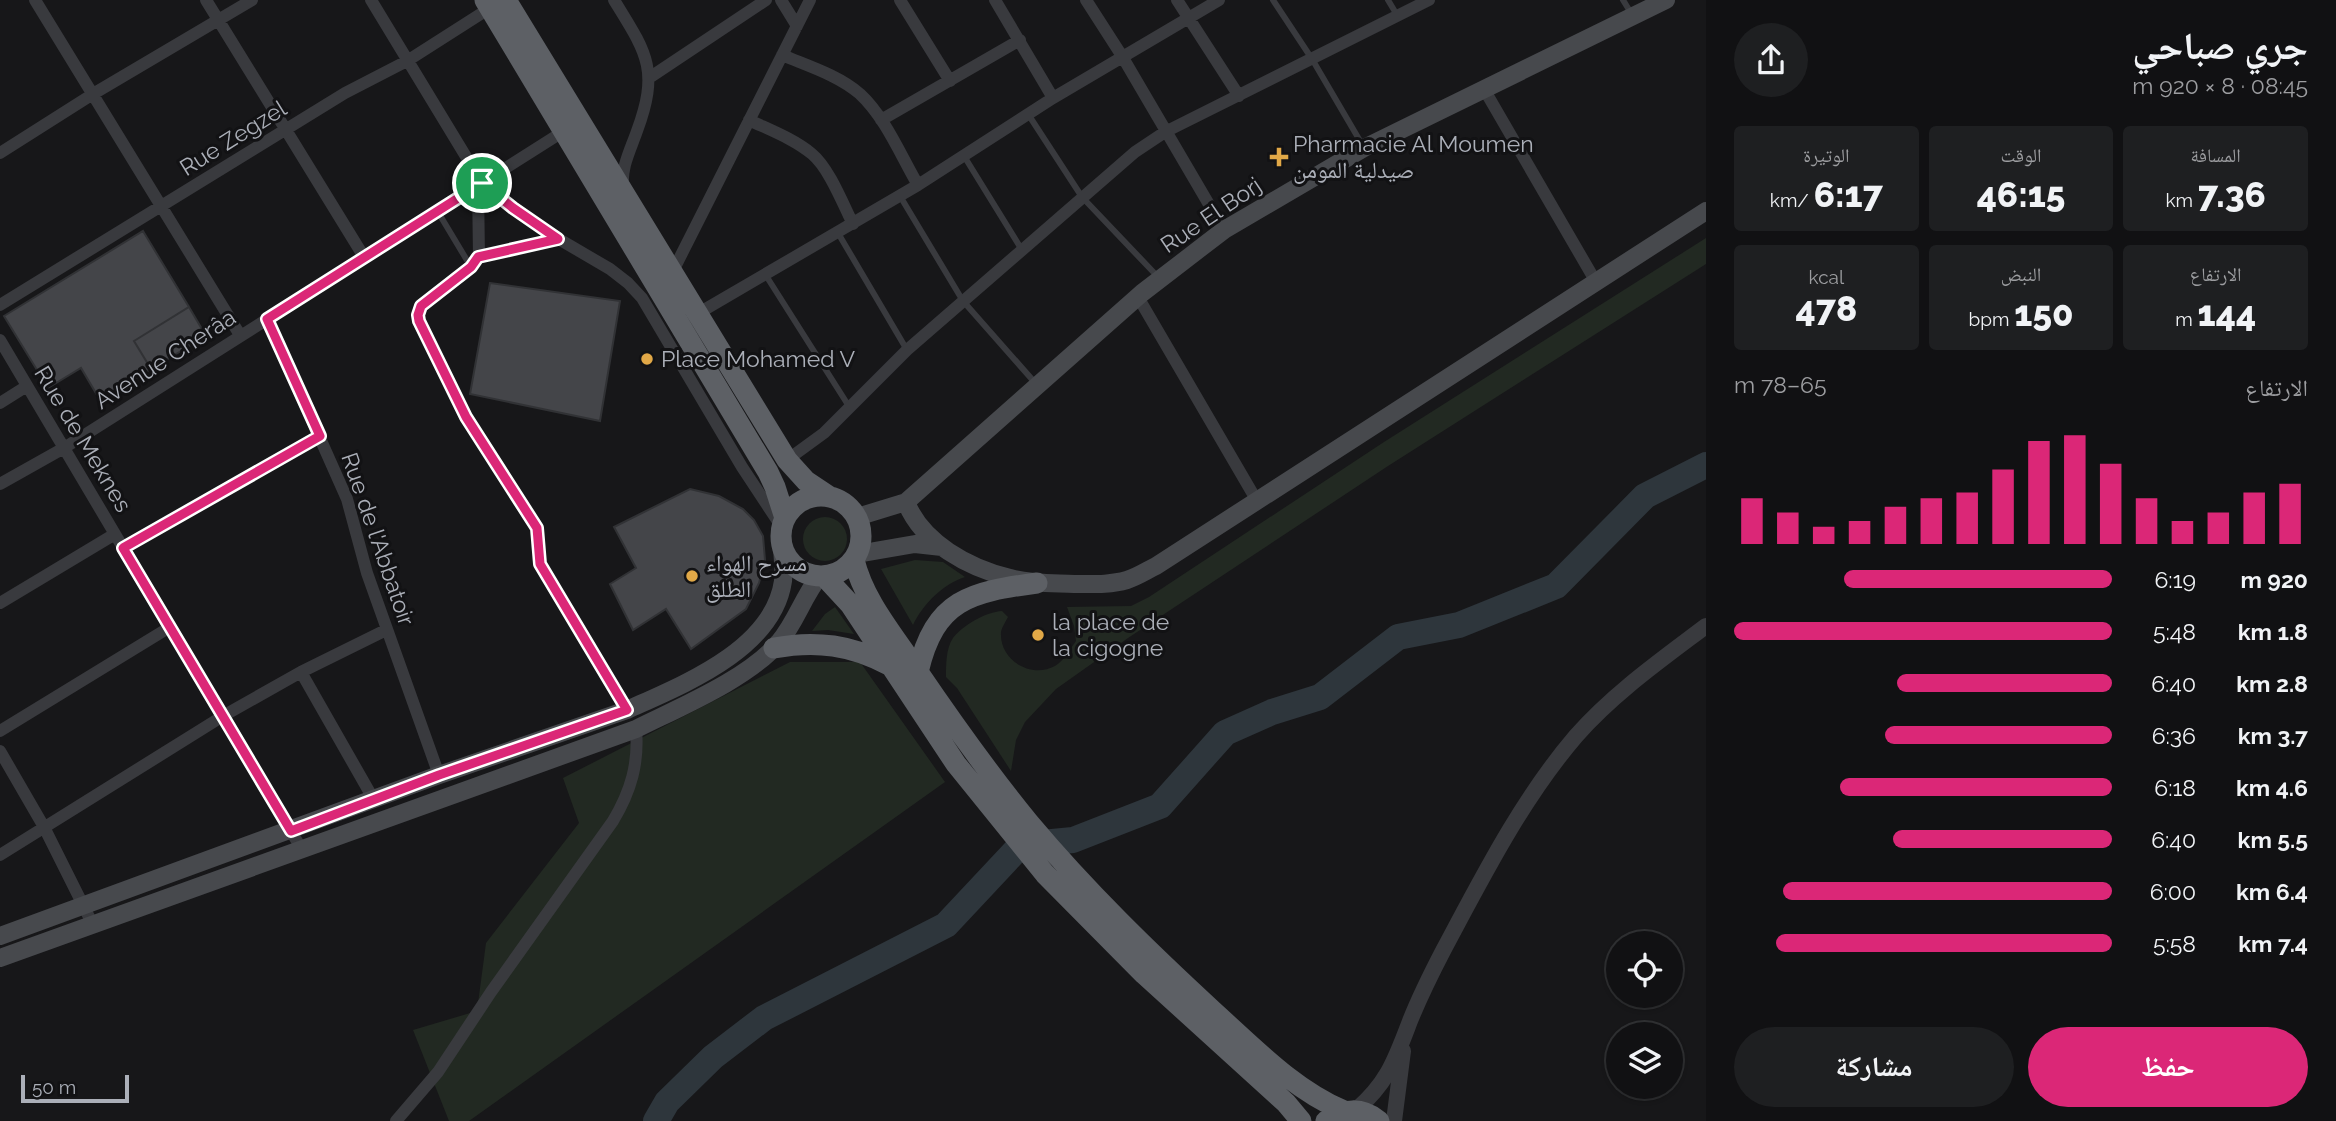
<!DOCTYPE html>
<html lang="ar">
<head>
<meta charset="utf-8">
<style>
	body { margin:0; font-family:Raleway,"Noto Naskh Arabic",sans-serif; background:#1e1f21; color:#f1f3f6; direction:rtl; height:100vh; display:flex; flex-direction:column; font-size:26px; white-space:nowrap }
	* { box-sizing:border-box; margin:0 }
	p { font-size:23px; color:#9c9da0 }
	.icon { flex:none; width:38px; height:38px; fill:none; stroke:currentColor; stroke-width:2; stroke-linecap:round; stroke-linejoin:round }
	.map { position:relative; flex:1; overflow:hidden; direction:ltr }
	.sheet { display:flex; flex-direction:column; background:#111113; width:630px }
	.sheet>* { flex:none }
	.tools { position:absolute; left:1606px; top:931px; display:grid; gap:14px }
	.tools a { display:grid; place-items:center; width:77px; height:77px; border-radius:50%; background:#111113; box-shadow:0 2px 5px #0004,0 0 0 2px #303133; font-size:35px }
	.scale { position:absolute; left:21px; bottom:18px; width:108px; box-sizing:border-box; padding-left:7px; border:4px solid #abafb8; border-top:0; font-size:19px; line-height:24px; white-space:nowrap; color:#abafb8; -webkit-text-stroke:5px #121214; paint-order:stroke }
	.pin { position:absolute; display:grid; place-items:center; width:60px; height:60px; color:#fff; margin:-30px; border:4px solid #fff; border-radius:50%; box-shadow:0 2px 7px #0007 }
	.round { display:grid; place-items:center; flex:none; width:74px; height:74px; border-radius:37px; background:#1e1f21 }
	.summary { display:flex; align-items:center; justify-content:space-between; height:119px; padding:0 28px }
	h1 { font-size:38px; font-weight:800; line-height:52px }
	.metrics { display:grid; grid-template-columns:repeat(3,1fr); gap:10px; height:119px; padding:7px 28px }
	.metrics div { display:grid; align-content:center; border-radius:7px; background:#1e1f21; text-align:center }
	.metrics b { font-size:35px; font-weight:800 }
	.metrics small { font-size:19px; font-weight:400 }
	.metrics p { font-size:19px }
	.chart { height:196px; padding:14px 28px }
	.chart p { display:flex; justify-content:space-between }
	.chart svg { width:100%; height:126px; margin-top:7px; stroke:#db2777; stroke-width:6 }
	.primary-button { display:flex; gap:14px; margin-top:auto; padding:14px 28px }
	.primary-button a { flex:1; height:80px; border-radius:42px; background:#db2777; color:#fff; font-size:28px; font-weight:800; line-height:80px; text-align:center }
	.primary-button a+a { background:#1e1f21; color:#f1f3f6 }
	ul { padding:0 28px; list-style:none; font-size:23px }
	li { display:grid; grid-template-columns:112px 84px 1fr; align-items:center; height:52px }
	li i { height:18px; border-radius:9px; background:#db2777 }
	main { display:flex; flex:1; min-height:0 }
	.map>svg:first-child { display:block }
</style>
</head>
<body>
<main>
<section class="sheet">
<div class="summary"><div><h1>جري صباحي</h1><p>08:45 · 8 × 920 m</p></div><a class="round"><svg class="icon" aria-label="share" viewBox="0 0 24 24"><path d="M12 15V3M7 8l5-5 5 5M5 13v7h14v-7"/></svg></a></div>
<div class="metrics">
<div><p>المسافة</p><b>7.36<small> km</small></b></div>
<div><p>الوقت</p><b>46:15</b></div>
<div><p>الوتيرة</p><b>6:17<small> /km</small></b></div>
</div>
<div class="metrics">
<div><p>الارتفاع</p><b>144<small> m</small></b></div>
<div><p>النبض</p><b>150<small> bpm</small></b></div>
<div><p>kcal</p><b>478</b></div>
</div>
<div class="chart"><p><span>الارتفاع</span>65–78 m</p>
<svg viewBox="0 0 160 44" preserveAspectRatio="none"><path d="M5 44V28M15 44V33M25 44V38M35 44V36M45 44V31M55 44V28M65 44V26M75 44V18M85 44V8M95 44V6M105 44V16M115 44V28M125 44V36M135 44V33M145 44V26M155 44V23"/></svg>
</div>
<ul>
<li><b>920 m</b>6:19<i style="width:71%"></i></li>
<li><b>1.8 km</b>5:48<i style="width:100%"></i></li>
<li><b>2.8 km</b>6:40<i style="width:57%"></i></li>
<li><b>3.7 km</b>6:36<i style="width:60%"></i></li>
<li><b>4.6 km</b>6:18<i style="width:72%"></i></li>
<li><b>5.5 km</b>6:40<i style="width:58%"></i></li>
<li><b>6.4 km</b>6:00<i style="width:87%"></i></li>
<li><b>7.4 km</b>5:58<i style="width:89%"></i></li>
</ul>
<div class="primary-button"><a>حفظ</a><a>مشاركة</a></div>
</section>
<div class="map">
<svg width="1706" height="1121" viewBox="0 0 1706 1121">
	<rect width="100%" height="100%" fill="#171719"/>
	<path fill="#222922" d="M 1706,238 L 1706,264 L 1388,466 L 1128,638 L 1056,689 L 1025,722 L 1016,740 L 1011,771 L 957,688 L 946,677 C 946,665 946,648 953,638 C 963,625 986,612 1002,611 L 1008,617 C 1006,621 1002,627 1001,632 C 999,660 1031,679 1055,666 C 1064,661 1070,649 1076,641 L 1074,626 L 1067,607 L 1131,606 L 1149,597 L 1384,442 Z
		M803 539a22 22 0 1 1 44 0a22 22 0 1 1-44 0Z
		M 915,560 L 943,562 L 965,577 C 943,584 923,604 913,625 L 881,569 Z
		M 835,607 L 854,634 L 828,630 L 812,631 L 825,614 Z
		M 790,662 L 860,662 L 945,782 L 469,1121 L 449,1121 L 413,1030 L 477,1011 L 486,943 L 579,823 L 563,778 Z"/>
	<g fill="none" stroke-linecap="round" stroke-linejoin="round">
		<path stroke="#2e363c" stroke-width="26" d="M 656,1121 L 667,1102 L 713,1057 L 764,1018 L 946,925 L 1021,845 L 1073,840 L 1160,806 L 1225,733 L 1272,712 L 1320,697 L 1398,637 L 1459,625 L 1556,586 L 1645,496 L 1706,465"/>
	</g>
	<path fill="#444549" stroke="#313235" stroke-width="2" d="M 143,231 L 189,307 L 134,341 L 151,369 L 100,400 L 81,368 L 48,388 L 4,316 Z
		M 490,283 L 620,301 L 600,421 L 470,394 Z
		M 189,307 L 206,336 L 151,369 L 134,341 Z
		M 690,489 L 719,496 L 743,509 L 754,520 L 763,536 L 765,560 L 759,583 L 746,609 L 691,649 L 666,609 L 633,630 L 610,584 L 636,568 L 614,527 Z"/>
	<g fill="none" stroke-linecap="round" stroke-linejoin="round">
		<path stroke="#393a3e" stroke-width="6" d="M 1273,0 L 1312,59 L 1363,146
			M 1388,0 L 1397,15
			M 1623,0 L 1631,13
			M 1028,114 L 1082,197 L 1159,278
			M 964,156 L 1022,250
			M 900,196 L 963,301 L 1037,385
			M 438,212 L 471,267
			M 838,233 L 907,350
			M 765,274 L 850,408"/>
		<path stroke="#393a3e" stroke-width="12" d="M 35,0 L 240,335
			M 206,0 L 364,257
			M 371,0 L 482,183 L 545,231 L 610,269 L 628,283 L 642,298 L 742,467 L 781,526
			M 614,0 C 646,52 660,69 637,131 C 630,151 621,167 623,188
			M 781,0 L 797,26
			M 900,0 L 950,81
			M 995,0 L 1053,98
			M 1086,0 L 1122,56 L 1224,230
			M 1177,0 L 1239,96
			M 782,55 C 808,66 838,75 860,94 C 885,117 901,156 918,185
			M 649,78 L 766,0
			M 1484,89 L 1596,282
			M 749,120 C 770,130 794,139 812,154 C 829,168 843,204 853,224
			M 881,120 L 1020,40
			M 0,153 L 93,94 L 252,0
			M 478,186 L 479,257 L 471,267 L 421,306 L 418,315 L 419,321 L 466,417 L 537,528 L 540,564 L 627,710
			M 479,257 L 558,239
			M 673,271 L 810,0
			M 1138,297 L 1257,501
			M 0,305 L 345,93 L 407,61 L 490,8
			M 697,314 L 918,185 L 1053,98 L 1219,0
			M 267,319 L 347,499 L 367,573 L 439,775
			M 0,340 L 301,848
			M 0,403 L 27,386
			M 787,460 L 824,433 L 907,350 L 1135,152 L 1165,132 L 1429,0
			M 0,484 L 64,448 L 564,131
			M 123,548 L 320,436
			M 0,603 L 115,534
			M 301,672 L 374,800
			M 0,731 L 170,627
			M 0,751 L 44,827 L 92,923
			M 0,855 L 223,716 L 301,672 L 386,630
			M 396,1121 L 438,1072 L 491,992 L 613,821 C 631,791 639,763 636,729"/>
		<path stroke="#393a3e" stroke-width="16" d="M 1356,1110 C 1388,1082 1395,1060 1410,1021 C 1420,996 1432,972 1444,949 C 1483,876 1522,799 1576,736 C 1614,693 1661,660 1706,626
			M 1394,1121 L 1403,1051"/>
		<path stroke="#47494d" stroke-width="18" d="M 906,502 C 922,543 969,568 1010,578 C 1031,584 1053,583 1074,584 C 1092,584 1110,585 1127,580 C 1137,577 1146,571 1156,566 L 1706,211
			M 857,517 L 906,502 L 1142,293 L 1224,230 L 1364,148 L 1666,0
			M 857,554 L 915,544 L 942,547
			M 0,936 L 439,775 L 627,710 C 682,685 773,650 783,581 C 784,570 783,560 782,549
			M 0,958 L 636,729 C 678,708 750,678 779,642 C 796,622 803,597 819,577"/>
		<path stroke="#5d6065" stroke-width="21" d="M 485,0 L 768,472 L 775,487 L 785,518
			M 506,0 L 787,460 L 806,481 L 830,497
			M781 536a40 40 0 1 1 80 0a40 40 0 1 1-80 0Z
			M 854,560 C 864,601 893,634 916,669 C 952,722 989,774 1029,823 C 1086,891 1149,952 1214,1012 C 1254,1048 1294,1090 1344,1111
			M 825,577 L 850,604 L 956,764 L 1045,874 L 1144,974 L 1286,1103 L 1301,1121
			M 774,648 C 816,640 852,645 889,665
			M 918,672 C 935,599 970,592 1037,583
			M 1326,1121 C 1343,1108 1362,1107 1379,1121"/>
	</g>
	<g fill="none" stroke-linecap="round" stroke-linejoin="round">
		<g stroke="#fff" stroke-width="14">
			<path id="route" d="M 482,183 L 513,208 L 558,239 L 478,257 L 471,267 L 421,306 L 418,315 L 419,321 L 466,417 L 537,528 L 540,564 L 627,710 L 439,775 L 291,831 L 123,548 L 320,436 L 267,319 Z"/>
		</g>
		<use href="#route" stroke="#db2777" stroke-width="9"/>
	</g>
	<g fill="#e1a847" stroke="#121214" stroke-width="2.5">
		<path d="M1275.5 146.5h7v7h7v7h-7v7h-7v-7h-7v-7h7z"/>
		<circle cx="647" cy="359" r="7"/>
		<circle cx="692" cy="576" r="7"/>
		<circle cx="1038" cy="635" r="7"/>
	</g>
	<g text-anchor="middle" stroke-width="6" stroke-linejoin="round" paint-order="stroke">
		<g font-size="23" fill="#abafb8" stroke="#121214">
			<text transform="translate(233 138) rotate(-32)" y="8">Rue Zegzel</text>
			<text transform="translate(1211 215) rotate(-34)" y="8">Rue El Borj</text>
			<text transform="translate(165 359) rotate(-33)" y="8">Avenue Cherâa</text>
			<text transform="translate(83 439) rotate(59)" y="8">Rue de Meknes</text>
			<text transform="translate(378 539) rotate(71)" y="8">Rue de l'Abbatoir</text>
		</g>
		<g font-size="23" fill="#abafb8" stroke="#121214" text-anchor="start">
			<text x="1293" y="152">Pharmacie Al Moumen<tspan x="1293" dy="26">صيدلية المومن</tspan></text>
			<text x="661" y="367">Place Mohamed V</text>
			<text x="706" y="571">مسرح الهواء<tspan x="706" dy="26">الطلق</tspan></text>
			<text x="1052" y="630">la place de<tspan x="1052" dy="26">la cigogne</tspan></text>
		</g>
	</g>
</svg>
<div class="tools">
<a><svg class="icon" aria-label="locate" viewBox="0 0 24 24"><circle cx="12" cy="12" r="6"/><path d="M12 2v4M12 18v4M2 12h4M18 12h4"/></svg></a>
<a><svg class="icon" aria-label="layers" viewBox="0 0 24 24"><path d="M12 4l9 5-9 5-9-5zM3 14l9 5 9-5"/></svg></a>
</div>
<div class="scale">50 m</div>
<div class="pin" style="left:482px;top:183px;background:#1e9e55"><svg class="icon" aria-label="arrive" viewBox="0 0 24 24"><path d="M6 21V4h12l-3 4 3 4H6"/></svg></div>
</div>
</main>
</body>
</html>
